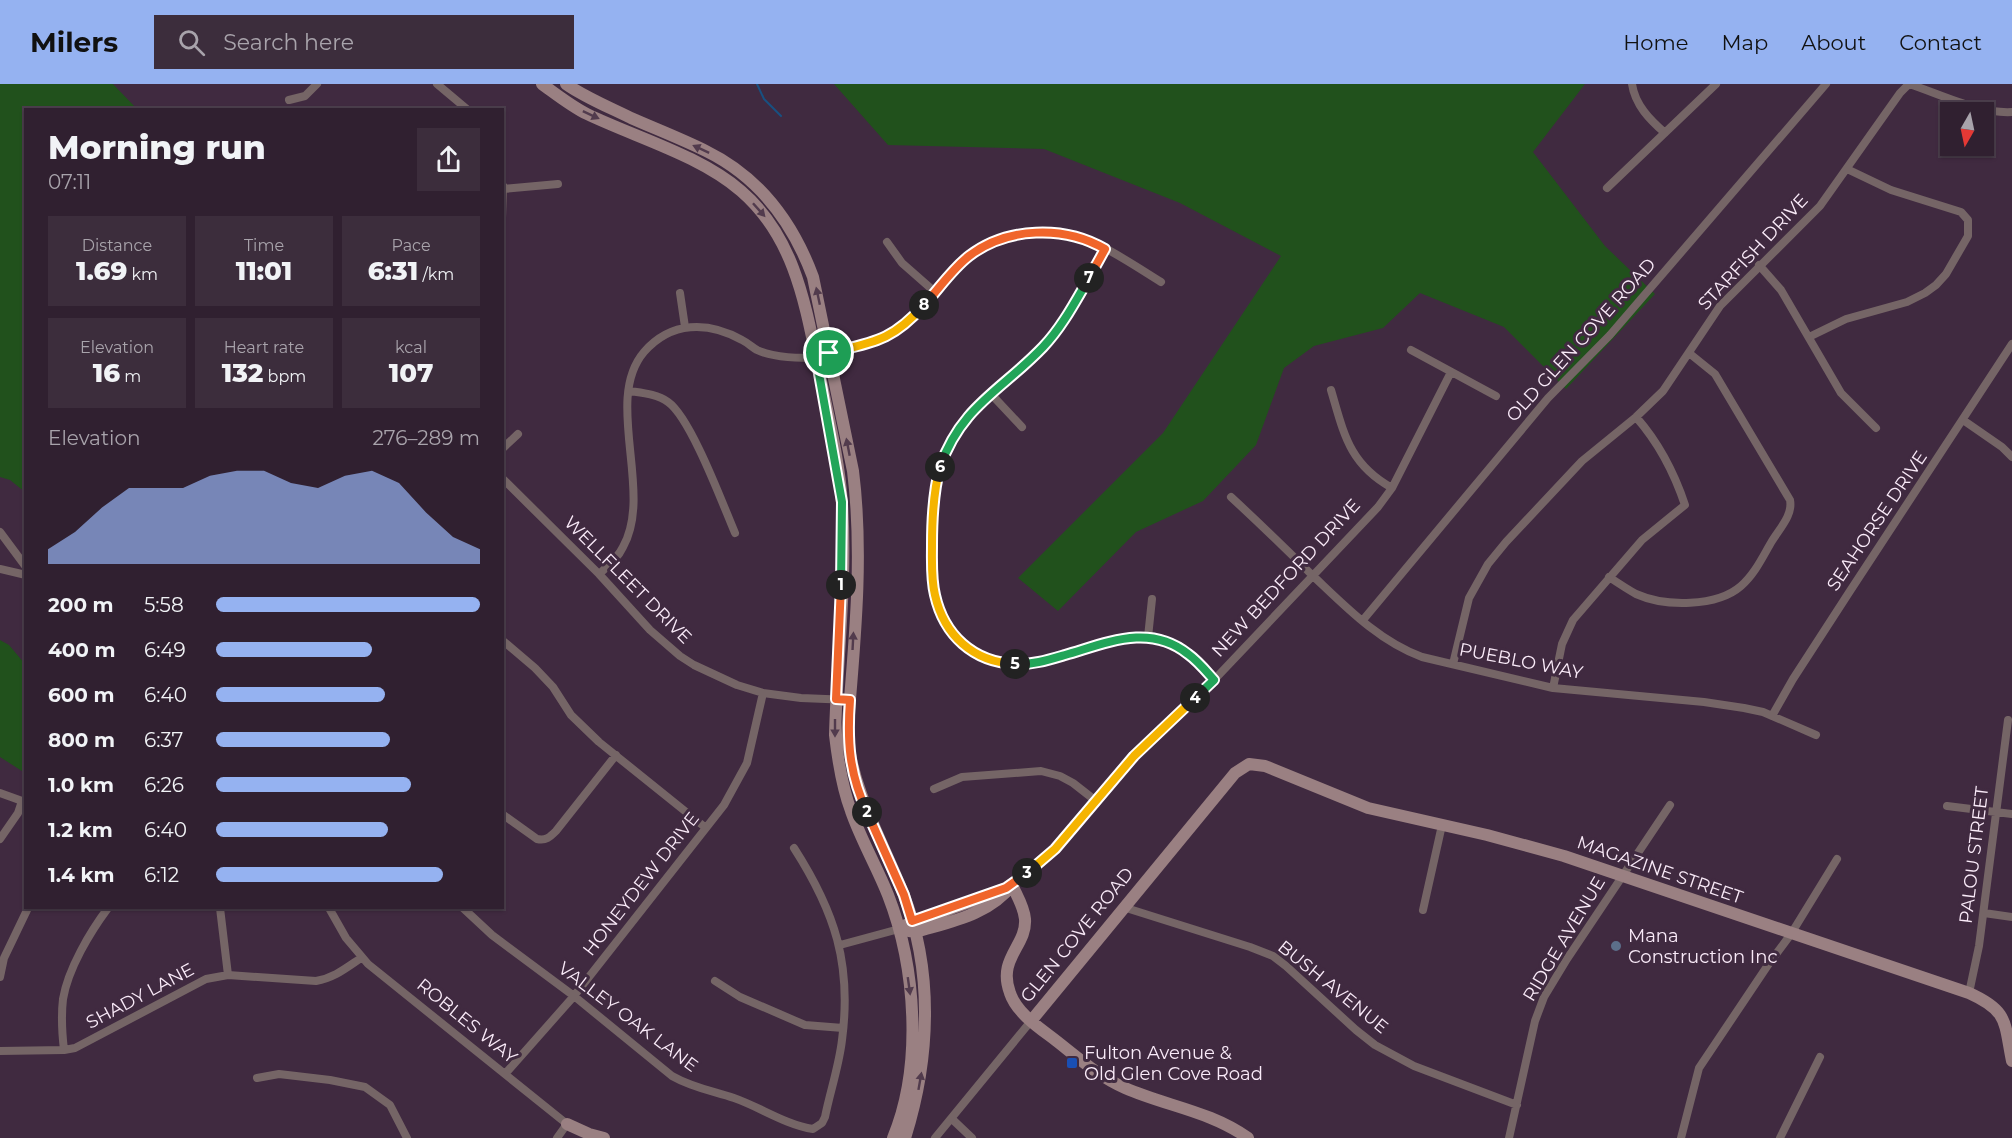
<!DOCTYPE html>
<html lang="en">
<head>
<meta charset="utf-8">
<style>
	body { margin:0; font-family:Montserrat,sans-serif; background:#3c2d3c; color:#f1f3f6; height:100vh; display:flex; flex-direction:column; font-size:22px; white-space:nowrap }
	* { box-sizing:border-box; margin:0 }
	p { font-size:20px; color:#a8a3ab }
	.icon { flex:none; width:33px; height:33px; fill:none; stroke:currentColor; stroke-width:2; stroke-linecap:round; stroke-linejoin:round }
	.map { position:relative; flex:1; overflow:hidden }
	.sheet { position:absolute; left:24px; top:24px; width:480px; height:801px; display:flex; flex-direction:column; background:#302030; border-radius:0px; box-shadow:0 2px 4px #0004,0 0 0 2px #4b3e4c }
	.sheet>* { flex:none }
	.needle { width:39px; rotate:189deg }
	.controls { position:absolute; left:1940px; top:18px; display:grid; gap:12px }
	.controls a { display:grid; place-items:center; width:54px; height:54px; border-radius:0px; background:#302030; box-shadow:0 2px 4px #0004,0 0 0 2px #4b3e4c; font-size:30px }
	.pin { position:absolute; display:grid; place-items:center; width:51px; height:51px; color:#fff; margin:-26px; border:3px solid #fff; border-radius:50%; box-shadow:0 2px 6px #0007 }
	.km { position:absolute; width:30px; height:30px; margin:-15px; border-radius:50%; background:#222; color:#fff; font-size:16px; line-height:30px; text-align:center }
	.round { display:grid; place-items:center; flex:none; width:63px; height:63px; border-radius:0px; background:#3c2d3c }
	.headline { display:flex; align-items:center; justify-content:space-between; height:102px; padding:0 24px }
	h1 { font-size:33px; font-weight:800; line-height:45px }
	.metrics { display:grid; grid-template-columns:repeat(3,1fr); gap:9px; height:102px; padding:6px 24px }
	.metrics div { display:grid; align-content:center; border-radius:0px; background:#3c2d3c; text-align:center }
	.metrics b { font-size:26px; font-weight:800 }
	.metrics small { font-size:16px; font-weight:400 }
	.metrics p { font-size:16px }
	.chart { height:168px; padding:12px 24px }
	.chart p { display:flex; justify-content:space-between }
	.chart svg { width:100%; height:108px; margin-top:6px; fill:#95b2f1; opacity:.7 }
	ul { padding:0 24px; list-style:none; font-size:20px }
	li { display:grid; grid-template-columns:96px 72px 1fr; align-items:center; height:45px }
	li i { height:15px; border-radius:8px; background:#95b2f1 }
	header { display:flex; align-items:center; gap:36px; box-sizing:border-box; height:84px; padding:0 30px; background:#95b2f1; color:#111 }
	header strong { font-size:28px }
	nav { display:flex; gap:33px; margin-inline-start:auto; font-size:21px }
	.search { width:420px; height:54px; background:#3c2d3c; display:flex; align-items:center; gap:15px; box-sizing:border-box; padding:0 21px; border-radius:0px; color:#a8a3ab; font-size:22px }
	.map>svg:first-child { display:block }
</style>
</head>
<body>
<header>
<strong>Milers</strong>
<div class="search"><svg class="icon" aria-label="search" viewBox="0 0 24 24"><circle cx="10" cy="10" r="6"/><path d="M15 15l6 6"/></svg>Search here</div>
<nav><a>Home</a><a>Map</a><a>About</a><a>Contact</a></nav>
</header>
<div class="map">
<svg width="2012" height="1054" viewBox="0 0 2012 1054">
	<rect width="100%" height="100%" fill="#402a40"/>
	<path fill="#21511c" d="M 0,0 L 113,0 L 137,25 L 26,26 L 25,408 L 10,396 L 0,393 Z
		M 834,0 L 1585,0 L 1533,68 L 1605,162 L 1655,210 L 1566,305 L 1504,243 L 1420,209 L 1383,244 L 1314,262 L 1284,284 L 1256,361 L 1203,417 L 1136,448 L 1058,527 L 1018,494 L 1163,349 L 1281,172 L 1180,119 L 1044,65 L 888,61 Z
		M 0,556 L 9,561 L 25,580 L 25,689 L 0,673 Z"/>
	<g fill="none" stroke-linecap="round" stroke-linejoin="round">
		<path stroke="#185081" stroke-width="2" d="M 757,0 L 764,15 L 781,32"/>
		<path stroke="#756566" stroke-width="8" d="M 437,0 L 468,26
			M 1632,0 C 1635,21 1650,36 1665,49
			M 289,16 L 305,12 L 317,0
			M 1607,104 L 1716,0
			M 503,105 L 558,100
			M 502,134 L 503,102
			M 887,158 L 902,179 L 935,208
			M 1105,165 C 1087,198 1070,233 1045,261 C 1012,297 968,320 946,366 C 929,401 932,443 932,482 C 932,510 940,546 965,562 C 1014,595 1052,574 1103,559 C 1117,555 1132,550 1147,553 C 1177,557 1195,576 1214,596
			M 1759,181 L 1781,206 L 1841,309 L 1876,344
			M 680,209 L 685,243
			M 1809,253 L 1846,235 L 1907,218 L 1925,209 L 1936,201 L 1946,190 L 1968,152 L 1968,136 L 1961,128 L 1891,106 L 1847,85
			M 1411,266 L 1496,312
			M 1331,306 C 1344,350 1349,380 1392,404
			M 629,307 C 642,309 657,310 668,318 C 691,334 723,421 735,449
			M 991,310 L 1022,343
			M 1963,336 L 2002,363 L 2012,373
			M 502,365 L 518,350
			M 502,394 L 599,490 L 650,546 L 680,572 L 694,581 L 737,601 L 763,609 L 801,614 L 850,616
			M 1231,413 C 1258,438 1285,464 1311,490 C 1344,521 1378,557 1422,573 L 1553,604 L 1704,618 L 1744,624 L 1763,628 L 1816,651
			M 0,448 L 26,483
			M 0,485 L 26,491
			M 599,490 C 608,482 618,474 623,463 C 654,408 603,316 644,268 C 671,237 708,237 742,256 C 748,259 752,263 757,266 C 771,273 804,276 820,272 C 845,265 875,262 897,247 C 922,230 937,201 959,181 C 994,148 1051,139 1095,159 C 1118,170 1140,185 1161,198
			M 1609,493 C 1618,499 1627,505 1636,510 C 1665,523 1717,523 1741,502 C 1755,490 1763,472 1772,457 C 1780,444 1793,431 1790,416 L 1715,290 L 1689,269
			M 1363,536 L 1548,314 L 1610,251 L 1826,0
			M 1148,553 L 1152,515
			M 502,556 L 535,584 L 553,603 L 571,631 L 599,658 L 706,744
			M 1453,580 L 1469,514 L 1488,480 L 1506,458 L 1582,377 L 1636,333 L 1663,307 L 1720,222 L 1820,122 L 1900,9 L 1909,0 C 1940,10 1979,30 2012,28
			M 1553,604 L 1562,560 L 1573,536 L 1642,456 L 1685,421 C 1674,388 1658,358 1636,333
			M 1772,632 L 1793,595 L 1850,507 L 2012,260
			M 934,705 L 962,693 L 1041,687 L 1060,692 L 1073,699 L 1096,717
			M 0,709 L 25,718
			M 1947,722 L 2012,730
			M 502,730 L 537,755 C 546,757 550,753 556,747 L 616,671
			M 0,755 L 18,729 L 22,717
			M 1012,801 L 1034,785 L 1055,765 L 1134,672 L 1214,596 L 1378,423 L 1392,404 L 1451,288
			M 1123,823 L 1250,863 L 1273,872 L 1286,882 L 1356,946 L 1375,961 L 1414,982 L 1517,1021
			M 220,824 L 228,891
			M 329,824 L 346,854 L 368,880 L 567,1040 L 557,1054
			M 463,824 L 492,851 L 574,912 L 672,992 C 693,1004 713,1007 734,1014 C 760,1023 786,1041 813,1045 L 822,1039 L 825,1033 C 830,1008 839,982 842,956 C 852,880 835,828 794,764
			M 1423,826 L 1442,741
			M 1984,829 L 2012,833
			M 840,861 L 899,845
			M 0,893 L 4,874 L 28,824
			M 715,897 L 740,913 L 805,941 L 843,944
			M 1969,909 L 1979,862 L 2008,636
			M 64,966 C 62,949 61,932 63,915 C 68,885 90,848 108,824
			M 0,967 L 64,966 L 75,964 L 206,895 L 228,891 L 316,897 C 334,894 346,884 361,874
			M 505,990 L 574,912 L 724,721 L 747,679 L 763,609
			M 257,994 L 279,990 L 330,996 L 365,1003 L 390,1021 L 407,1054
			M 952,1035 L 972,1054
			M 935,1054 L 1031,937
			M 1509,1054 L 1535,937 L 1544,913 L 1567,875 L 1670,721
			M 1681,1054 L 1699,984 L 1768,881 L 1791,850 L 1837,775
			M 1780,1054 L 1820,973"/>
		<path stroke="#9a8082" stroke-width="12" d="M 542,0 C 556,10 571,22 587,30 C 637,54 699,71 741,107 C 792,151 804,213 817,277 C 826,324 839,372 842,420 C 847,497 837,574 835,651 C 838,677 842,703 851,727 C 861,756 877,783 888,811 C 916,883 923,982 893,1054
			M 566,0 C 586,14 609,23 631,34 C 656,45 682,55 706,67 C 759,93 793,139 813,193 L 853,387 C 864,474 854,564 847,651 C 853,708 882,756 903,809 C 934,887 930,975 905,1054
			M 1012,801 C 1017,812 1024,823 1025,835 C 1027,862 997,874 1010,909 C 1016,927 1035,941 1050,952 C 1074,970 1097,992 1125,1004 C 1166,1022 1210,1027 1248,1054
			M 906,841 L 1005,805
			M 909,847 L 916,848 C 949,838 989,831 1012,801
			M 1031,937 L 1235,689 L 1249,680 L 1265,682 L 1368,724 L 1487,751 L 1564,772 L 1969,909 C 2009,927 2004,938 2012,977
			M 567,1040 L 589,1050 L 604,1054"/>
	</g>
	<defs><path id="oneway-solid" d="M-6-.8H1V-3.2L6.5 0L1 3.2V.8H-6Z" transform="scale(1.5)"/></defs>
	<g fill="#523b4d">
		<use href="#oneway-solid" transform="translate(591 31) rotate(25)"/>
		<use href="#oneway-solid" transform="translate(701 65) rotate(-155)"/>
		<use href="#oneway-solid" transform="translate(759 126) rotate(48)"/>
		<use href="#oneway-solid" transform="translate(818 212) rotate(-102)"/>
		<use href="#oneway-solid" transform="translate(848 363) rotate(-101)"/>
		<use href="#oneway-solid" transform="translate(853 557) rotate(-87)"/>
		<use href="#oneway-solid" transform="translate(835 644) rotate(90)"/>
		<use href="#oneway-solid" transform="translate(909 902) rotate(82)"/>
		<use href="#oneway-solid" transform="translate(920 997) rotate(-80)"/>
	</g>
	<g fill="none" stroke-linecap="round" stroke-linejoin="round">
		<g stroke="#fff" stroke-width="12">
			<path id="split-1" d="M 829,269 L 816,273 L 842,418 L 841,501"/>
		</g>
		<g stroke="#fff" stroke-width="12">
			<path id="split-2" d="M 841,501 L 836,615 L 850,616 C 847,657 849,689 867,728"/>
		</g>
		<g stroke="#fff" stroke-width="12">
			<path id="split-3" d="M 867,728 L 904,811 L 912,837 L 1006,804 L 1027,789"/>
		</g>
		<g stroke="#fff" stroke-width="12">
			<path id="split-4" d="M 1027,789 L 1055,765 L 1134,672 L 1195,614"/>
		</g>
		<g stroke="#fff" stroke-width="12">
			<path id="split-5" d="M 1015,580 C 1032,581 1048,576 1065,571 C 1107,559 1149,539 1188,570 C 1198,577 1206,587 1214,596 L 1195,614"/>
		</g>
		<g stroke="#fff" stroke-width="12">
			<path id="split-6" d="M 940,383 C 933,409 932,434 932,461 C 932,477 931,495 935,511 C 944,551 973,578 1015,580"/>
		</g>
		<g stroke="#fff" stroke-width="12">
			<path id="split-7" d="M 940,383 C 961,322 1002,306 1043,263 C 1062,243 1075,218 1089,194"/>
		</g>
		<g stroke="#fff" stroke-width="12">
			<path id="split-8" d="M 924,221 C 939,205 951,186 969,172 C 1007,143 1064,141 1105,165 L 1089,194"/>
		</g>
		<g stroke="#fff" stroke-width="12">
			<path id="split-9" d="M 829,269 C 874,258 892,257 924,221"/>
		</g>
		<use href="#split-1" stroke="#22a559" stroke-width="8"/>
		<use href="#split-2" stroke="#f0652b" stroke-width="8"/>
		<use href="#split-3" stroke="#f0652b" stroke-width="8"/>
		<use href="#split-4" stroke="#f5b400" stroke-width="8"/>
		<use href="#split-5" stroke="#22a559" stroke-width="8"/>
		<use href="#split-6" stroke="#f5b400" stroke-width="8"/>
		<use href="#split-7" stroke="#22a559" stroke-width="8"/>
		<use href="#split-8" stroke="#f0652b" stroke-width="8"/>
		<use href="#split-9" stroke="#f5b400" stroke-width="8"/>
	</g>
	<circle fill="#5c6f8a" stroke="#402a40" stroke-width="2" cx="1616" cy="862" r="6"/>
	<rect fill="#1a4fb4" stroke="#402a40" stroke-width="2" x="1066" y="973" width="12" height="12" rx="3"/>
	<g text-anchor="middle" stroke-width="6" stroke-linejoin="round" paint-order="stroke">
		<g font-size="18" fill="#faebf9" stroke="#402a40">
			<text transform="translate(1753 168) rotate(-47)" y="6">STARFISH DRIVE</text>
			<text transform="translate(1581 256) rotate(-48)" y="6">OLD GLEN COVE ROAD</text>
			<text transform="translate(1877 437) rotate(-56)" y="6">SEAHORSE DRIVE</text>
			<text transform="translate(1286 494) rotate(-47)" y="6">NEW BEDFORD DRIVE</text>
			<text transform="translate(628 496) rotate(45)" y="6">WELLFLEET DRIVE</text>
			<text transform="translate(1521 577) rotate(11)" y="6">PUEBLO WAY</text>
			<text transform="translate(1974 771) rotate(-83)" y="6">PALOU STREET</text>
			<text transform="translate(1660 786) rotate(19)" y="6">MAGAZINE STREET</text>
			<text transform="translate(641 800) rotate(-52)" y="6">HONEYDEW DRIVE</text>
			<text transform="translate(1077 851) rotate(-51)" y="6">GLEN COVE ROAD</text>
			<text transform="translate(1564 855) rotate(-59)" y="6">RIDGE AVENUE</text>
			<text transform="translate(1333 903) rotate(39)" y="6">BUSH AVENUE</text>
			<text transform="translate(140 912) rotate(-28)" y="6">SHADY LANE</text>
			<text transform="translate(628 933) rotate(37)" y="6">VALLEY OAK LANE</text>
			<text transform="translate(467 937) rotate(39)" y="6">ROBLES WAY</text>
		</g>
		<g font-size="18" fill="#faebf9" stroke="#402a40" text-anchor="start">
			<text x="1628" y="858">Mana<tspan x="1628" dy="21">Construction Inc</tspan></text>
			<text x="1084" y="975">Fulton Avenue &amp;<tspan x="1084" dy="21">Old Glen Cove Road</tspan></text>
		</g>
	</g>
</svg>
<div class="controls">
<a><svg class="needle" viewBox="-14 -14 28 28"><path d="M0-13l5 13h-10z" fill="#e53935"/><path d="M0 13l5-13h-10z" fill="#a8a3ab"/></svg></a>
</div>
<div class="pin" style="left:829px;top:269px;background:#1e9e55"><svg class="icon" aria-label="arrive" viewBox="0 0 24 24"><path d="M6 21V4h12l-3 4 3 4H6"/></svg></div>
<b class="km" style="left:841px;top:501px">1</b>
<b class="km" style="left:867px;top:728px">2</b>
<b class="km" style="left:1027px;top:789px">3</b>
<b class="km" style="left:1195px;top:614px">4</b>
<b class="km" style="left:1015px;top:580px">5</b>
<b class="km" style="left:940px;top:383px">6</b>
<b class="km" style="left:1089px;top:194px">7</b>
<b class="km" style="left:924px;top:221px">8</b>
<section class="sheet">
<div class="headline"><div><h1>Morning run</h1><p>07:11</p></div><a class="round"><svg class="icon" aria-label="share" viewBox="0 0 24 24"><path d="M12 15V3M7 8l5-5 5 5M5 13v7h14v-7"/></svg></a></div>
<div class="metrics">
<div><p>Distance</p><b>1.69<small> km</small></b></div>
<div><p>Time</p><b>11:01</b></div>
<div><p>Pace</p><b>6:31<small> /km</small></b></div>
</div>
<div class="metrics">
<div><p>Elevation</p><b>16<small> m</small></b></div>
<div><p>Heart rate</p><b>132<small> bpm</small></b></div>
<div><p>kcal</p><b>107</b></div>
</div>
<div class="chart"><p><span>Elevation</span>276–289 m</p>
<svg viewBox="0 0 160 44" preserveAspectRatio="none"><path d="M0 44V38L10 31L20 21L30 13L40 13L50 13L60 8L70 6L80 6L90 11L100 13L110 8L120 6L130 11L140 23L150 33L160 38V44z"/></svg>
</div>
<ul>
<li><b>200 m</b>5:58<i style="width:100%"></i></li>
<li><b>400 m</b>6:49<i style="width:59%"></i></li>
<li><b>600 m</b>6:40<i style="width:64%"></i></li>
<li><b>800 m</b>6:37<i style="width:66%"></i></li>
<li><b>1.0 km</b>6:26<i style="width:74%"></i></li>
<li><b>1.2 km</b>6:40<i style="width:65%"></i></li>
<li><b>1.4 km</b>6:12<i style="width:86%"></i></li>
</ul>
</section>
</div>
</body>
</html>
